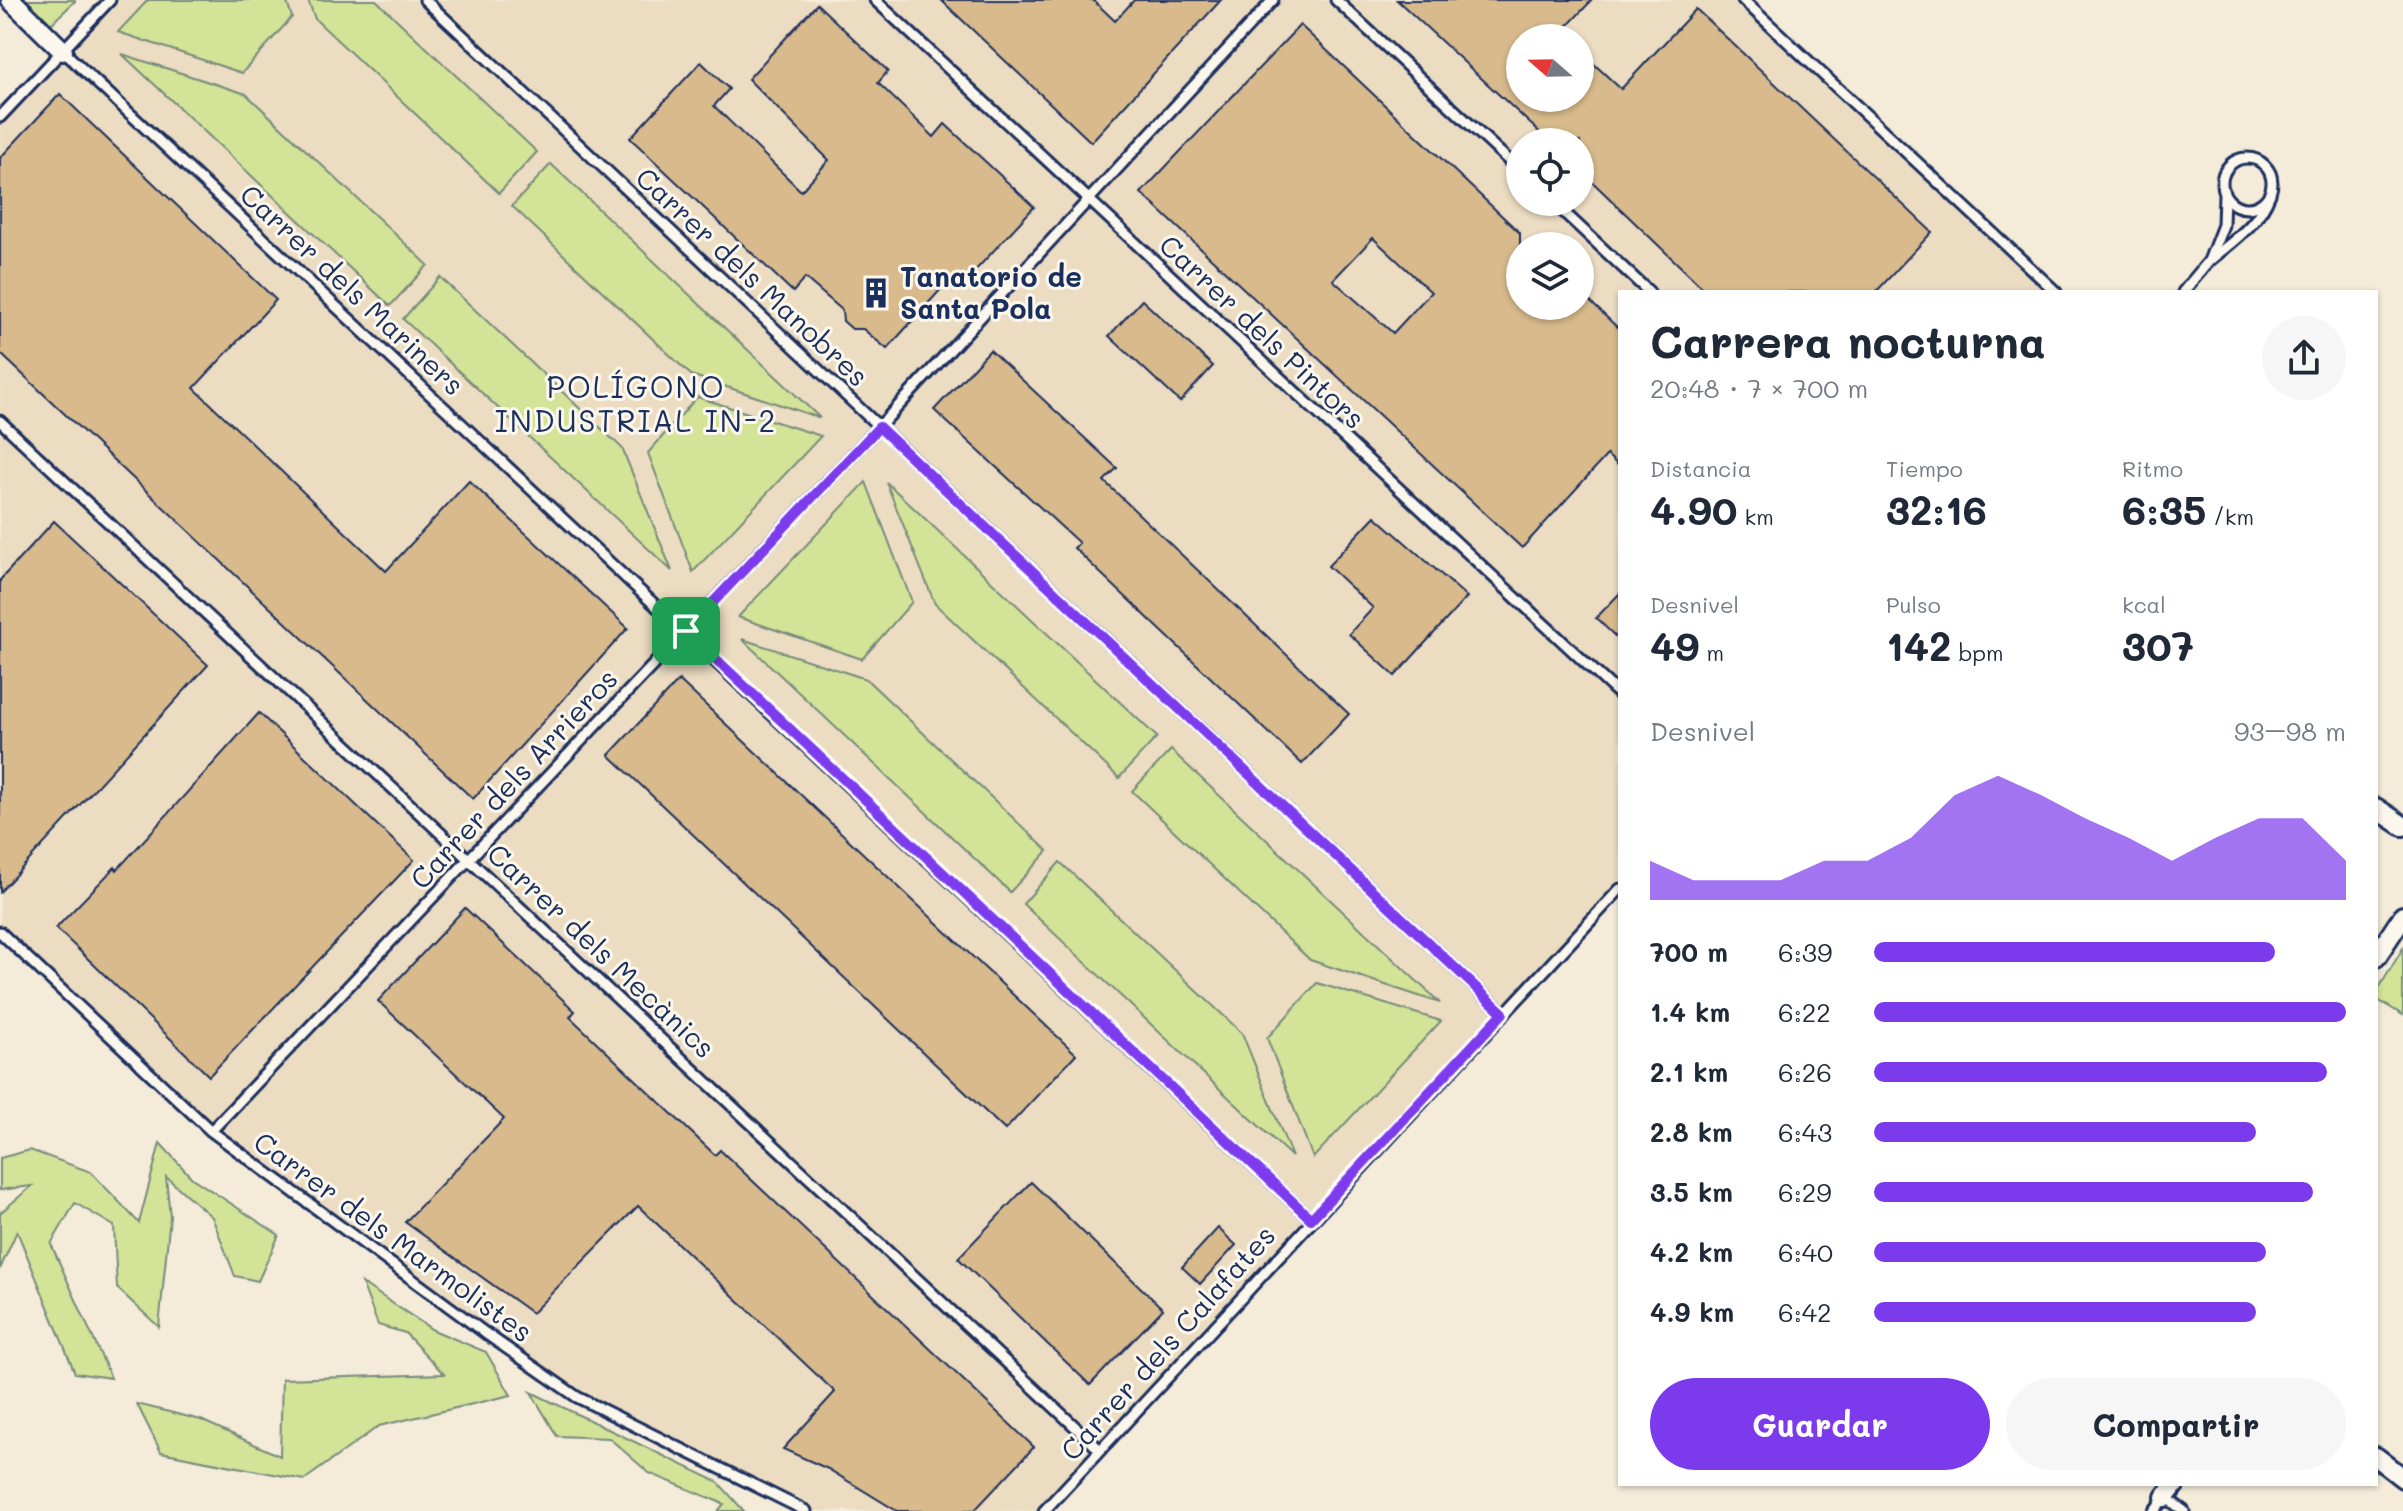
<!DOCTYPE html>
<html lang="es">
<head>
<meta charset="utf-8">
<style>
	body { margin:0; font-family:Mali,sans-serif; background:#f6f6f7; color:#1f2937; height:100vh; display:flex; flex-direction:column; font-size:30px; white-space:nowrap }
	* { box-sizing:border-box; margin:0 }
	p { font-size:26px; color:#747a83 }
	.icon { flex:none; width:44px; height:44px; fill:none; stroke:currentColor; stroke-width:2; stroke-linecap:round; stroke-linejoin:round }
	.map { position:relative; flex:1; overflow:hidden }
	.panel { position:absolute; left:1618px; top:290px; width:760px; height:1196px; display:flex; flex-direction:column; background:#fff; border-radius:0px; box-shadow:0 2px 6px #0004 }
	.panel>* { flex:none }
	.needle { width:52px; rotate:290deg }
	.fabs { position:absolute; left:1506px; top:24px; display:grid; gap:16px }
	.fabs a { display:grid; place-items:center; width:88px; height:88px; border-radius:50%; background:#fff; box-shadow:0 2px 6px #0004; font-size:40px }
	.pin { position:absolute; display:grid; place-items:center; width:68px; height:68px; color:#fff; margin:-34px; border-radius:16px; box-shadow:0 4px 12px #0006 }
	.round { display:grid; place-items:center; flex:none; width:84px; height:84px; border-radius:42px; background:#f6f6f7 }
	.headline { display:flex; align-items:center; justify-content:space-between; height:136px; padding:0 32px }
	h1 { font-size:44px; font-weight:700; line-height:60px }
	.metrics { display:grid; grid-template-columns:repeat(3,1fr); gap:12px; height:136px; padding:8px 32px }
	.metrics div { display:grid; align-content:center }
	.metrics b { font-size:40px; font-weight:700 }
	.metrics small { font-size:22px; font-weight:400 }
	.metrics p { font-size:22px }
	.chart { height:224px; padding:16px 32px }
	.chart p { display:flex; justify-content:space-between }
	.chart svg { width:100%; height:144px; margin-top:8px; fill:#7c3aed; opacity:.7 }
	.primary-button { display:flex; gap:16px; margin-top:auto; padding:16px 32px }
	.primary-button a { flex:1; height:92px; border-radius:48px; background:#7c3aed; color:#fff; font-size:32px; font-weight:700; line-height:92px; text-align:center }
	.primary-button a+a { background:#f6f6f7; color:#1f2937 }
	ul { padding:0 32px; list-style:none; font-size:26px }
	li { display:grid; grid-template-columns:128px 96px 1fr; align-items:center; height:60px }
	li i { height:20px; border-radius:10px; background:#7c3aed }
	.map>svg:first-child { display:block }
</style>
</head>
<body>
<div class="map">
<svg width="2403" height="1511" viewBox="0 0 2403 1511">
	<rect width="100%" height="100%" fill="#f4ebd9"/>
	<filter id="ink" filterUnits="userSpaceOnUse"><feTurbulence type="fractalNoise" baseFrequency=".0125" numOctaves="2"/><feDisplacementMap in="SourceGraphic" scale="16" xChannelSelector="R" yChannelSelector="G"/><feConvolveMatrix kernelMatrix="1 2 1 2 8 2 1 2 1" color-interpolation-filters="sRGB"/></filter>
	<g filter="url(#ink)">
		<path fill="#ecdcc2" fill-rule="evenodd" d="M 110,0 L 1742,0 L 2054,292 L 1620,292 L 1620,889 L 1044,1511 L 806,1511 L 577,1397 L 211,1131 L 0,932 L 0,117 ZM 1520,38 L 1580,38 L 1580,98 L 1520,98 ZM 1520,142 L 1580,142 L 1580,202 L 1520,202 ZM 1520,246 L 1580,246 L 1580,306 L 1520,306 Z"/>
		<path fill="#d3e498" stroke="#778a7b" stroke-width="2" d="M 26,0 L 75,0 L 75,1 L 50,25 Z
			M 148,0 L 286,0 L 292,17 L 242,73 L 118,32 Z
			M 308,0 L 376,0 L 537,152 L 499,193 L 315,19 Z
			M 122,54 L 246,94 L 428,265 L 390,306 Z
			M 551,164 L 820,418 L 691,375 L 512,206 Z
			M 440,277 L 622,448 L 672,571 L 403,319 Z
			M 697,397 L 821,436 L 693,572 L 648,453 Z
			M 866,482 L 912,602 L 862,659 L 738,617 Z
			M 886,482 L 1157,737 L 1119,778 L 935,604 Z
			M 742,639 L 866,679 L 1048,851 L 1010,892 Z
			M 1171,750 L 1440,1003 L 1310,960 L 1132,791 Z
			M 1060,862 L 1242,1033 L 1292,1157 L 1023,904 Z
			M 2403,948 L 2403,1015 L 2376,999 L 2376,993 Z
			M 1317,983 L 1441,1021 L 1313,1158 L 1267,1038 Z
			M 160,1143 L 192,1178 L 279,1235 L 258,1281 L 235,1276 L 212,1217 L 166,1177 L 170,1216 L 159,1327 L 117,1288 L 114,1226 L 75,1203 L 51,1244 L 111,1378 L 75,1373 L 17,1231 L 0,1269 L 0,1213 L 32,1186 L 0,1190 L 0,1158 L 30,1150 L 91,1172 L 139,1223 Z
			M 362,1283 L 433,1330 L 486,1352 L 511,1395 L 379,1426 L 304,1480 L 161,1452 L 137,1404 L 201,1420 L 280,1456 L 282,1379 L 444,1374 L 405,1333 L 378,1325 Z
			M 531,1392 L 718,1482 L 744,1511 L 718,1511 L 724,1504 L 649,1473 L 609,1438 L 557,1436 Z"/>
		<path fill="#d8ba8c" stroke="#1b2f5e" stroke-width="2" fill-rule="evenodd" d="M 941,0 L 1093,0 L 1115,21 L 1134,0 L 1221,0 L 1091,142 Z
			M 1397,0 L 1592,0 L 1556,38 L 1520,38 L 1520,98 L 1580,98 L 1580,51 L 1621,89 L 1696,9 L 1932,232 L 1876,292 L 1707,292 L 1580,170 L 1580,142 L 1550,142 Z
			M 817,4 L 888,71 L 878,83 L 934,137 L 945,124 L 1034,207 L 961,286 L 952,277 L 887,349 L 863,329 L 852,329 L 843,321 L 842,310 L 805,278 L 793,292 L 630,138 L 701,62 L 729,89 L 714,106 L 801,191 L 829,160 L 748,79 Z
			M 1300,25 L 1520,233 L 1520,306 L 1580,306 L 1580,292 L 1620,330 L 1620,467 L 1607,455 L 1522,548 L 1141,193 ZM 1373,238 L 1431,292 L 1393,333 L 1333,280 Z
			M 60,94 L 276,300 L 194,388 L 386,571 L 469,481 L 628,628 L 473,799 L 0,353 L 0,158 Z
			M 1142,300 L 1213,366 L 1180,402 L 1109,336 Z
			M 990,350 L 1117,468 L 1104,481 L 1349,714 L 1302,764 L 1074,548 L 1079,543 L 934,410 Z
			M 1375,516 L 1467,597 L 1395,676 L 1349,634 L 1373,608 L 1328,566 Z
			M 54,521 L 208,665 L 0,892 L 0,580 Z
			M 1620,593 L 1620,641 L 1596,618 Z
			M 679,680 L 1076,1054 L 1005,1130 L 609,755 Z
			M 259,713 L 414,860 L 209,1076 L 56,928 L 115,867 L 117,870 Z
			M 465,908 L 575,1011 L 570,1017 L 715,1155 L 720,1150 L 1034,1447 L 974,1511 L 897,1511 L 828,1469 L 783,1449 L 835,1392 L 638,1206 L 532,1313 L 405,1222 L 504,1119 L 378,1001 Z
			M 1031,1182 L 1163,1309 L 1090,1385 L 958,1258 Z
			M 1218,1228 L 1236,1245 L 1200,1284 L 1182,1267 Z"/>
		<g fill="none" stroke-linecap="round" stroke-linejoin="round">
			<g stroke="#1b2f5e" stroke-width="15">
				<path id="lane" d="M 425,0 L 1503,1013
					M 875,0 L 1620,695
					M 1336,0 L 1520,171
					M 1743,0 L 2056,292
					M 63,51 L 1311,1219
					M 0,117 L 110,0
					M2222 183a25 25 0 1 1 50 0a25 25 0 1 1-50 0Z
					M 2224,194 L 2223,225 L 2209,261 C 2234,240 2258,225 2270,194
					M 1553,202 L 1649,292
					M 2183,292 L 2209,261
					M 0,421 L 1100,1450
					M 0,932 L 211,1131 L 485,1333 L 577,1397 L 806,1511
					M 211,1131 L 879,427 L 1273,0
					M 1044,1511 L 1620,889
					M 2154,1511 L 2165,1497 L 2184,1511"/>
			</g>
			<g stroke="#1b2f5e" stroke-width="24">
				<path id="street" d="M 11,0 L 63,51
					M 2376,808 L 2403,826
					M 2376,957 L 2403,916
					M 2376,1457 L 2403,1478
					M 2165,1497 L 2175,1484"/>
			</g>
			<use href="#lane" stroke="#fbf7ec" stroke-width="9"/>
			<use href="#street" stroke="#fbf7ec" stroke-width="18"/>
		</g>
	</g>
	<g fill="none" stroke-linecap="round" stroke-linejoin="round" filter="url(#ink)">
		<g stroke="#fff" stroke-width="16">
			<path id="route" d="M 879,427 L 1503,1013 L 1311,1219 L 686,631 Z"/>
		</g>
		<use href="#route" stroke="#7c3aed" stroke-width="10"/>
	</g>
	<defs>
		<g id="building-bare" transform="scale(2.4)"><path d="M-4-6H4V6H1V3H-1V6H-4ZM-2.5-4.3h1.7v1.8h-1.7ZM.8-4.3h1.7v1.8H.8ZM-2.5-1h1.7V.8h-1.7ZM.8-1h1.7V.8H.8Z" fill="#1b2f5e" stroke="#fbf7ec" stroke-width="2.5" paint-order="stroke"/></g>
	</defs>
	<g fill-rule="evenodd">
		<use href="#building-bare" x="876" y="293"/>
	</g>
	<g text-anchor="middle" stroke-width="6" stroke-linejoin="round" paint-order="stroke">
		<g font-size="28" fill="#1b2f5e" stroke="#fbf7ec">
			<text transform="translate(752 277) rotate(43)" y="10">Carrer dels Manobres</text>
			<text transform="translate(352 290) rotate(43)" y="10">Carrer dels Mariners</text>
			<text transform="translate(1262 332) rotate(43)" y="10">Carrer dels Pintors</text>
			<text transform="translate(514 779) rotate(-47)" y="10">Carrer dels Arrieros</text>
			<text transform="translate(601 951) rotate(43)" y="10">Carrer dels Mecànics</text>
			<text transform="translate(393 1237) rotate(36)" y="10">Carrer dels Marmolistes</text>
			<text transform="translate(1168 1343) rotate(-48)" y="10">Carrer dels Calafates</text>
		</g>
		<g font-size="28" font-weight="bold" fill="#1b2f5e" stroke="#fbf7ec" text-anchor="start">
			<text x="900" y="287">Tanatorio de<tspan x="900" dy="32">Santa Pola</tspan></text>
		</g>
		<g font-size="30" letter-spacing="2" fill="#1b2f5e" stroke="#fbf7ec">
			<text x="636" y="398">POLÍGONO<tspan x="636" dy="34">INDUSTRIAL IN-2</tspan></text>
		</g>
	</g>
</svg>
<div class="fabs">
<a><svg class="needle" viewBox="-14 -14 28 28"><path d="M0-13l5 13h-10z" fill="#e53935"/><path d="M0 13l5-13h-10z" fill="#747a83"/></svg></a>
<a><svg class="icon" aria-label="locate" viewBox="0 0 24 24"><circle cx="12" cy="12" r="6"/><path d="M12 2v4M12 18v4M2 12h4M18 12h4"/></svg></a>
<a><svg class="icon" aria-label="layers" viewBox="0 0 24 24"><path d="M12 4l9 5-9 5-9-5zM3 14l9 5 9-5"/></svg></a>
</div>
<div class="pin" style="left:686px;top:631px;background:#1e9e55"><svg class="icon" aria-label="arrive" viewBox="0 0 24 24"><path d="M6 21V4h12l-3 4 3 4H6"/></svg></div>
<section class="panel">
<div class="headline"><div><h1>Carrera nocturna</h1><p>20:48 · 7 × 700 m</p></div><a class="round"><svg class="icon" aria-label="share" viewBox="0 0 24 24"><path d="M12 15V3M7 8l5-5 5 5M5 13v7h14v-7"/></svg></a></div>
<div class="metrics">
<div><p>Distancia</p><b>4.90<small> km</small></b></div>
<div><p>Tiempo</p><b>32:16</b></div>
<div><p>Ritmo</p><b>6:35<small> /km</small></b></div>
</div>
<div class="metrics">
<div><p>Desnivel</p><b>49<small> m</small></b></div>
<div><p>Pulso</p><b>142<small> bpm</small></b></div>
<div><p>kcal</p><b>307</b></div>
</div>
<div class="chart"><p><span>Desnivel</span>93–98 m</p>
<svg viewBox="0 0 160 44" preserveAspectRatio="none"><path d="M0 44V32L10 38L20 38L30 38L40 32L50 32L60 25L70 12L80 6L90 12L100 19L110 25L120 32L130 25L140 19L150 19L160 32V44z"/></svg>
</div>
<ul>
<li><b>700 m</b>6:39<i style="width:85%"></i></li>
<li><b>1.4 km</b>6:22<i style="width:100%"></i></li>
<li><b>2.1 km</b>6:26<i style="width:96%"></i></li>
<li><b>2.8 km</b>6:43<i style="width:81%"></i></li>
<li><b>3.5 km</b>6:29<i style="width:93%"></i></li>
<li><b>4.2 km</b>6:40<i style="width:83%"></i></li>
<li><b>4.9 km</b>6:42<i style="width:81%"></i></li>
</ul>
<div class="primary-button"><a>Guardar</a><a>Compartir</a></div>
</section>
</div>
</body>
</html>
